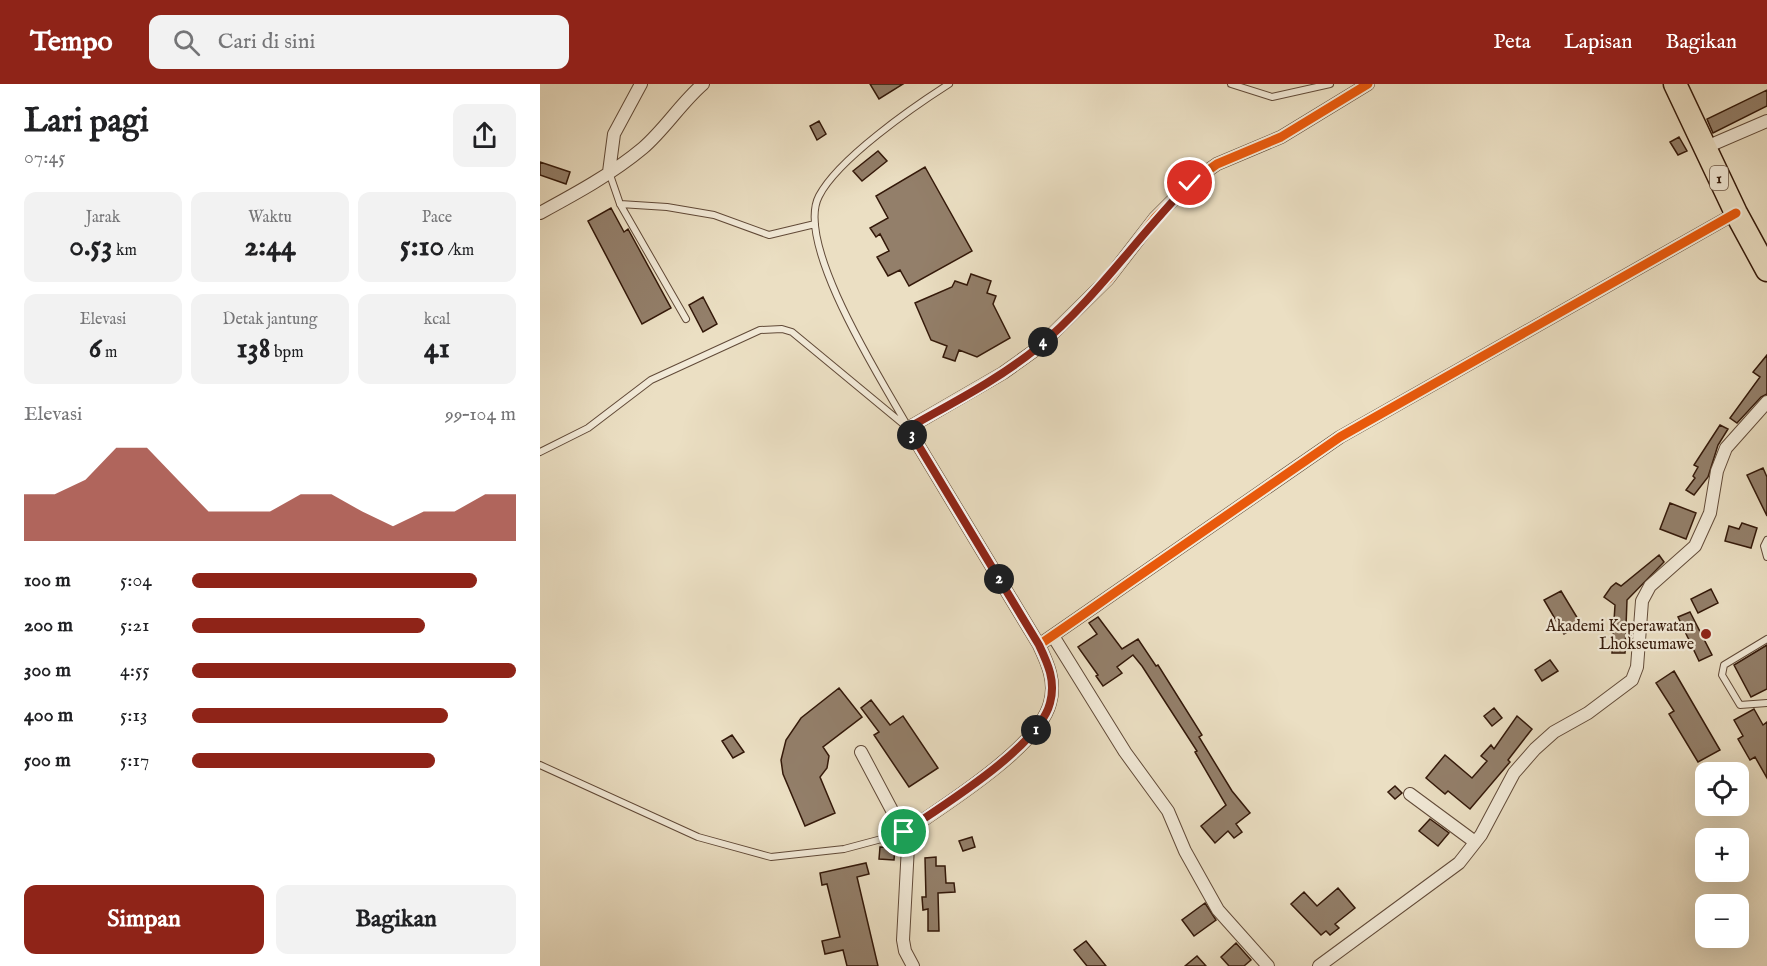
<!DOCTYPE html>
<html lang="id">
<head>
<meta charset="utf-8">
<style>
	body { margin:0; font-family:"IM FELL English",serif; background:#f2f2f2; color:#202124; height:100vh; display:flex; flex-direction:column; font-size:22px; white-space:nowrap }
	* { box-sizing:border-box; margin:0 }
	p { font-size:20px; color:#757577 }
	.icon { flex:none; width:33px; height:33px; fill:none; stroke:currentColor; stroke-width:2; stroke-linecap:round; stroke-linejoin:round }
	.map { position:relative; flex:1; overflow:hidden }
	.sheet { display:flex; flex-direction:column; background:#fff; width:540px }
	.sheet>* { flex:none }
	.fabs { position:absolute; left:1155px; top:678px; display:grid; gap:12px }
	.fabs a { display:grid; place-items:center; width:54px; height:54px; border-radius:12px; background:#fff; box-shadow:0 6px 24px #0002; font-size:30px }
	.pin { position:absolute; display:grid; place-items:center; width:51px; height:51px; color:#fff; margin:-26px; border:3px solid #fff; border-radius:50%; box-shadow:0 2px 6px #0007 }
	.km { position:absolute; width:30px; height:30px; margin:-15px; border-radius:50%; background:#222; color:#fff; font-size:16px; line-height:30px; text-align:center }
	.round { display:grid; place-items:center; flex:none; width:63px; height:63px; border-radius:12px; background:#f2f2f2 }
	.head { display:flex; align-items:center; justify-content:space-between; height:102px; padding:0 24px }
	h1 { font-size:33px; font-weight:800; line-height:45px }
	.metrics { display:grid; grid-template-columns:repeat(3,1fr); gap:9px; height:102px; padding:6px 24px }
	.metrics div { display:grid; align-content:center; border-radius:12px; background:#f2f2f2; text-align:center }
	.metrics b { font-size:30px; font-weight:800 }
	.metrics small { font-size:16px; font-weight:400 }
	.metrics p { font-size:16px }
	.chart { height:168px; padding:12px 24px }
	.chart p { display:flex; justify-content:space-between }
	.chart svg { width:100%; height:108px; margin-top:6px; fill:#8f2418; opacity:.7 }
	.cta { display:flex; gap:12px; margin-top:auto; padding:12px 24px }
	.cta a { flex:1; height:69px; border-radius:12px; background:#8f2418; color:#fff; font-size:24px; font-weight:800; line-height:69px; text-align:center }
	.cta a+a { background:#f2f2f2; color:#202124 }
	ul { padding:0 24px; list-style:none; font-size:20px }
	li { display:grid; grid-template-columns:96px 72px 1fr; align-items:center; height:45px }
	li i { height:15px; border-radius:8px; background:#8f2418 }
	header { display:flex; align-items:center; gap:36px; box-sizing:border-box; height:84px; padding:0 30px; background:#8f2418; color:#fff }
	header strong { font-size:28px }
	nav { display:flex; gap:33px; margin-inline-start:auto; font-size:21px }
	.search { width:420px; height:54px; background:#f2f2f2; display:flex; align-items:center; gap:15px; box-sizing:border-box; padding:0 21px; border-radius:12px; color:#757577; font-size:22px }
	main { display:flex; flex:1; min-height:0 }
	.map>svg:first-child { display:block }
</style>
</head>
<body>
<header>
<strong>Tempo</strong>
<div class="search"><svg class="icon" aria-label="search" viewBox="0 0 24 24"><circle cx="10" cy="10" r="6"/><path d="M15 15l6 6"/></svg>Cari di sini</div>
<nav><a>Peta</a><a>Lapisan</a><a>Bagikan</a></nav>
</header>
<main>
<section class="sheet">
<div class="head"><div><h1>Lari pagi</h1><p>07:45</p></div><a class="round"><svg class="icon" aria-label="share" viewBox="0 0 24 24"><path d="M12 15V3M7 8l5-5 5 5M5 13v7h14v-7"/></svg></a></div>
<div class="metrics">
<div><p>Jarak</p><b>0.53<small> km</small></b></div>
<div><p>Waktu</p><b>2:44</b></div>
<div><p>Pace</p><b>5:10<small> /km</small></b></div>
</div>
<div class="metrics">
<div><p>Elevasi</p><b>6<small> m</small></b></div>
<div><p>Detak jantung</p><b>138<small> bpm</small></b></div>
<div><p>kcal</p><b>41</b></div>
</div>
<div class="chart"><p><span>Elevasi</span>99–104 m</p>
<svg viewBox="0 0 160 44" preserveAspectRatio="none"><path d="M0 44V25L10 25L20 19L30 6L40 6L50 19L60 32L70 32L80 32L90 25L100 25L110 32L120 38L130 32L140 32L150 25L160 25V44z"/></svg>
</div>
<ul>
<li><b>100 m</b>5:04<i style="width:88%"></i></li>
<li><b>200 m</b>5:21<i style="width:72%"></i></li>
<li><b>300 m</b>4:55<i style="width:100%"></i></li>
<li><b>400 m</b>5:13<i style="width:79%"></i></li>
<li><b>500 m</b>5:17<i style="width:75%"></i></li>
</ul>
<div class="cta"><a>Simpan</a><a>Bagikan</a></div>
</section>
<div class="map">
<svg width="1227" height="882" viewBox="0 0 1227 882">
	<rect width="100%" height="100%" fill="#ebdfc3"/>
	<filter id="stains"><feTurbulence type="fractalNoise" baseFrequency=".00333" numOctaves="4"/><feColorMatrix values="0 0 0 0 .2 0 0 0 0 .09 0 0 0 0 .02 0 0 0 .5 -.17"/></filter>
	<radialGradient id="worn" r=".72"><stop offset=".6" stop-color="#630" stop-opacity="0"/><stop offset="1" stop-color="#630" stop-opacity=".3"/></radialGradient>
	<path fill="#937f6a" stroke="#331809" stroke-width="1.5" d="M 330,0 L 363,0 L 339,15 Z
		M 1227,6 L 1227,22 L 1173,49 L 1167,35 Z
		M 279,37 L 286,50 L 277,56 L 270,42 Z
		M 1139,53 L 1147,67 L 1138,71 L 1130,58 Z
		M 338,67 L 347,77 L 322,97 L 313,87 Z
		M 0,78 L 30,88 L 26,100 L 0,91 Z
		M 385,83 L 432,167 L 369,202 L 360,186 L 348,192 L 337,173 L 349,167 L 340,150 L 336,153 L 330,144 L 348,134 L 336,112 Z
		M 71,124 L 84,148 L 88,145 L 131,224 L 102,240 L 48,137 Z
		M 431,190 L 451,197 L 447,209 L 456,212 L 453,220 L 470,254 L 437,273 L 419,266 L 415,277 L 403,273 L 407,262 L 391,256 L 375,219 L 412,203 L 415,197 L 427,201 Z
		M 163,213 L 177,240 L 163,248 L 149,221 Z
		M 1227,271 L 1227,310 L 1221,313 L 1197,339 L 1190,334 L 1220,293 L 1213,288 Z
		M 1180,341 L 1188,345 L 1178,361 L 1168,393 L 1154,411 L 1146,406 L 1155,394 L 1153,392 L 1158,383 L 1154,381 Z
		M 1223,384 L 1227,393 L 1227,432 L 1207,391 Z
		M 1130,419 L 1156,429 L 1146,455 L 1120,445 Z
		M 1202,439 L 1217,444 L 1211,464 L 1185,457 L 1189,442 L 1199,445 Z
		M 1119,471 L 1124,478 L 1087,516 L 1085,569 L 1072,569 L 1075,521 L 1064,513 L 1071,503 L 1076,499 L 1081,502 Z
		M 1171,505 L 1178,519 L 1158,529 L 1151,515 Z
		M 1021,507 L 1041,540 L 1024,550 L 1004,516 Z
		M 1150,528 L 1172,571 L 1159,577 L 1138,533 Z
		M 558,533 L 582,565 L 598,555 L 616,582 L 618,581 L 662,651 L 659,653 L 692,707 L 710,729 L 696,740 L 702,748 L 694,754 L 688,747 L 675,759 L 661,742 L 686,721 L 655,668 L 657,667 L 602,582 L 593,571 L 577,583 L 582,589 L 563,602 L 556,592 L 558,591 L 538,563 L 557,550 L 549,539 Z
		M 1227,561 L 1227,605 L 1211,613 L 1194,581 Z
		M 1010,576 L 1018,587 L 1002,597 L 995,586 Z
		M 1134,587 L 1180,666 L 1158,678 L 1129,630 L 1134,627 L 1116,599 Z
		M 299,604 L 322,633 L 283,663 L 289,672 L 287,684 L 280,693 L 295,729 L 265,742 L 243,690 L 241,676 L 246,656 L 261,634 Z
		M 331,616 L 350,641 L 363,632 L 398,684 L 369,703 L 334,651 L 339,648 L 321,624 Z
		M 954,624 L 962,634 L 952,642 L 944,632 Z
		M 1214,625 L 1223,641 L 1227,638 L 1227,694 L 1215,673 L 1210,676 L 1198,655 L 1203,652 L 1194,636 Z
		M 977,632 L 992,645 L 968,676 L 970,678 L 930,725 L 908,707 L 905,710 L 886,694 L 905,671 L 932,694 L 947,677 L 941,672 L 951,661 L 954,665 Z
		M 192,651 L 204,668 L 193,674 L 182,657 Z
		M 855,702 L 862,709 L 855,715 L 848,708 Z
		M 890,735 L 909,749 L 898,762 L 879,747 Z
		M 432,753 L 435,763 L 423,767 L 419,757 Z
		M 340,763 L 355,764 L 354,776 L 339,775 Z
		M 396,773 L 396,782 L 405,782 L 406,799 L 414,799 L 415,808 L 398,809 L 399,847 L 388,847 L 388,825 L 383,826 L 382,813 L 386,813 L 385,774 Z
		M 326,779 L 329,790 L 317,793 L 338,882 L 307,882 L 303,866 L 285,870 L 282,857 L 300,853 L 287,800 L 282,801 L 280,789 Z
		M 798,804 L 815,824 L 795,840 L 799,844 L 790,851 L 786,847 L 781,851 L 751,820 L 764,808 L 777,822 Z
		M 665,819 L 676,836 L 654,852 L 642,836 Z
		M 546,857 L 566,882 L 547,882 L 534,866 Z
		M 696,859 L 711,876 L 704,882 L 689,882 L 681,873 Z
		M 657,872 L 666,882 L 645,882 Z"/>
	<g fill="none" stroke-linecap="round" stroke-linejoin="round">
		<g stroke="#614a38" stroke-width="8">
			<path id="lane" d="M 691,0 L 732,13 L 790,0
				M 69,88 L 80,120 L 146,235
				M 80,120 L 127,123 L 174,131 L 229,151 L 275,140
				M 367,341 C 342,297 254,159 279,112 C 298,75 373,23 409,0
				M 0,368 L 48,344 L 111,296 L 220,246 L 242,245 L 252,248 L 368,344
				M 1227,456 L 1224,462 L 1227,473
				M 1227,555 L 1184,581 L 1182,591 L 1200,621 L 1227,619
				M 0,681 L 158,753 L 231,773 L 304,765 L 364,749"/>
		</g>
		<g stroke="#614a38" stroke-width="14">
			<path id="street" d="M 1164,64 L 1227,37
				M 69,88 L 74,50 L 101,0
				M 0,129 C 35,110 72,90 103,64 C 125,45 141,19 163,0
				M 513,552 L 585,668 L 628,727 L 645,767 L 678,826 L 728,882
				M 499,561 L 800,353 L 1196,129
				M 321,668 L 364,749 L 368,762 L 363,856 L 365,867 L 373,882
				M 870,710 L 935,758
				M 364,749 C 402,723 499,663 510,619 C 516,598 508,580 499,561 L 368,344 L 463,289 L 498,264 L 568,195 L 615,134 L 650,99 L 677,80 L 741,53 L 828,0
				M 779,882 L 919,779 L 941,751 L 974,689 L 995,665 L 1014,648 L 1048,629 L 1092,596 L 1097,583 L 1102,517 L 1110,502 L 1155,462 L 1170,429 L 1177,387 L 1186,364 L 1227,318"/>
		</g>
		<g stroke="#331809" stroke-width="25">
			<path id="highway" d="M 1135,0 L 1196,129 L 1227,186"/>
		</g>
		<use href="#lane" stroke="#f2ead8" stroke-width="6"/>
		<use href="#street" stroke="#f2ead8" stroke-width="12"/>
		<use href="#highway" stroke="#ebdfc3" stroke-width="22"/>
		<g stroke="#f2ead8" stroke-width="13">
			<path id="cycleway" d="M 499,561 L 800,353 L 1196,129
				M 364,749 C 402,723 499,663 510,619 C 516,598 508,580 499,561 L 368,344 L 463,289 L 498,264 L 568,195 L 615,134 L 650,99 L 677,80 L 741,53 L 828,0"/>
		</g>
		<use href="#cycleway" stroke="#e8590c" stroke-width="9"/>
	</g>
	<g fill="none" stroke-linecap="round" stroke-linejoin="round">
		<g stroke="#fff" stroke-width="12">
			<path id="route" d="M 364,748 C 402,722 499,663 510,619 C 516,597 508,580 499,561 L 368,344 C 412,319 458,296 497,264 C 555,216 597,153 650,99"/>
		</g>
		<use href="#route" stroke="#8f2418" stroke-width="8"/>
	</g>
	<circle fill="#8f2418" stroke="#f2ead8" stroke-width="2" cx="1166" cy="550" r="6"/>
	<g text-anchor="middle" stroke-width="4.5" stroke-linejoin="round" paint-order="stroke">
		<rect fill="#f2ead8" stroke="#6c5747" stroke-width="1.5" x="1170" y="82" width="18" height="24" rx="4.5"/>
		<g font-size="15" font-weight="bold" fill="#331809">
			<text x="1179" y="99">1</text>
		</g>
		<g font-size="16" fill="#331809" stroke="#f2ead8" text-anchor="end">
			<text x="1154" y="547">Akademi Keperawatan<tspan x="1154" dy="18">Lhokseumawe</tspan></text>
		</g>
	</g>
	<rect width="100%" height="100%" filter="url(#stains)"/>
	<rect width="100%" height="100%" fill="url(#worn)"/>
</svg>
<div class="fabs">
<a><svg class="icon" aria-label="locate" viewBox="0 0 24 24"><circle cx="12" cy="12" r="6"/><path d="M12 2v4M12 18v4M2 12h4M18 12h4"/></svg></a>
<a>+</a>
<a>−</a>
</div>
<div class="pin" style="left:364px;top:748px;background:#1e9e55"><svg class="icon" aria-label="arrive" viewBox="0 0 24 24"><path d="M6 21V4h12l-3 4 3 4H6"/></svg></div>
<div class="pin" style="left:650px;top:99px;background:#d93025"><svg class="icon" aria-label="check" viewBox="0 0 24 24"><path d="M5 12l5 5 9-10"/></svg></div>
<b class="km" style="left:496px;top:646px">1</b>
<b class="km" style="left:459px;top:495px">2</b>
<b class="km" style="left:372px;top:351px">3</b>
<b class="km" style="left:503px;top:258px">4</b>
</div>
</main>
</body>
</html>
